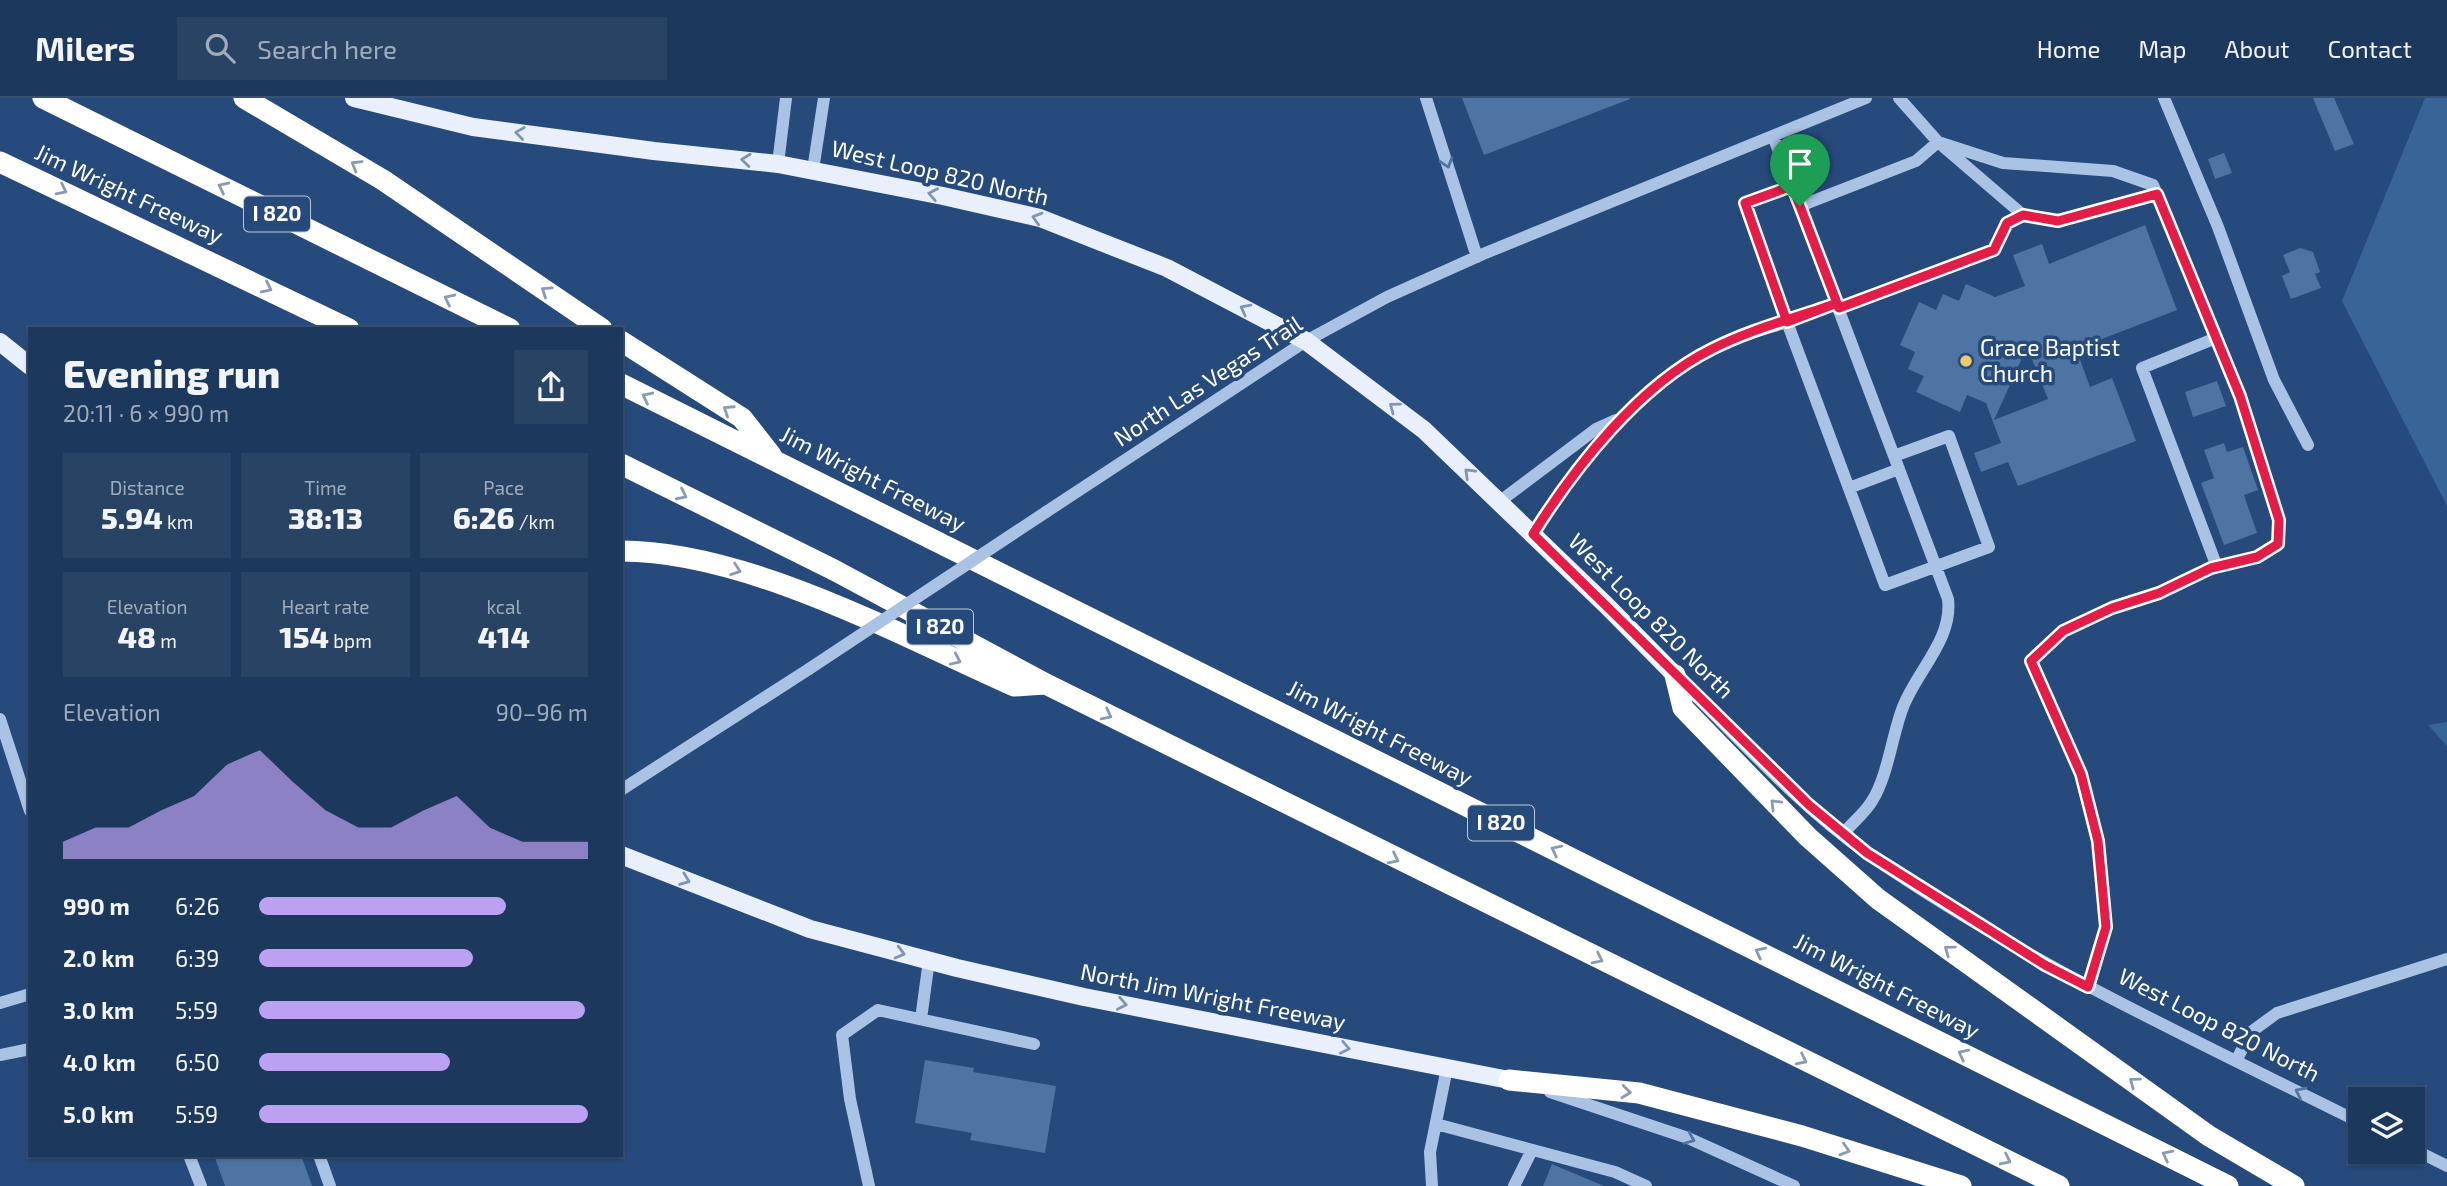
<!DOCTYPE html>
<html lang="en">
<head>
<meta charset="utf-8">
<style>
	body { margin:0; font-family:"Exo 2",sans-serif; background:#294365; color:#f1f3f6; height:100vh; display:flex; flex-direction:column; font-size:26px; white-space:nowrap }
	* { box-sizing:border-box; margin:0 }
	p { font-size:23px; color:#a0acbb }
	.icon { flex:none; width:38px; height:38px; fill:none; stroke:currentColor; stroke-width:2; stroke-linecap:round; stroke-linejoin:round }
	.map { position:relative; flex:1; overflow:hidden }
	.panel { position:absolute; left:28px; top:229px; width:595px; height:830px; display:flex; flex-direction:column; background:#1c385c; border-radius:0px; box-shadow:0 2px 5px #0004,0 0 0 2px #3a5272 }
	.panel>* { flex:none }
	.tools { position:absolute; left:2348px; top:989px; display:grid; gap:14px }
	.tools a { display:grid; place-items:center; width:77px; height:77px; border-radius:0px; background:#1c385c; box-shadow:0 2px 5px #0004,0 0 0 2px #3a5272; font-size:35px }
	.pin { position:absolute; display:grid; place-items:center; width:60px; height:60px; color:#fff; margin:-72px -30px; border-radius:50% 50% 50% 0; rotate:-45deg; box-shadow:0 0 7px #0007 }
	.pin .icon { rotate:45deg }
	.round { display:grid; place-items:center; flex:none; width:74px; height:74px; border-radius:0px; background:#294365 }
	.overview { display:flex; align-items:center; justify-content:space-between; height:119px; padding:0 35px }
	h1 { font-size:38px; font-weight:800; line-height:52px }
	.metrics { display:grid; grid-template-columns:repeat(3,1fr); gap:10px; height:119px; padding:7px 35px }
	.metrics div { display:grid; align-content:center; border-radius:0px; background:#294365; text-align:center }
	.metrics b { font-size:30px; font-weight:800 }
	.metrics small { font-size:19px; font-weight:400 }
	.metrics p { font-size:19px }
	.chart { height:196px; padding:14px 35px }
	.chart p { display:flex; justify-content:space-between }
	.chart svg { width:100%; height:126px; margin-top:7px; fill:#bca0f2; opacity:.7 }
	ul { padding:0 35px; list-style:none; font-size:23px }
	li { display:grid; grid-template-columns:112px 84px 1fr; align-items:center; height:52px }
	li i { height:18px; border-radius:9px; background:#bca0f2 }
	header { display:flex; align-items:center; gap:42px; box-sizing:border-box; height:98px; padding:0 35px; background:#1c385c; border-bottom:2px solid #3a5272 }
	header strong { font-size:33px }
	nav { display:flex; gap:38px; margin-inline-start:auto; font-size:24px }
	.search { width:490px; height:63px; background:#294365; display:flex; align-items:center; gap:18px; box-sizing:border-box; padding:0 24px; border-radius:0px; color:#a0acbb; font-size:26px }
	.map>svg:first-child { display:block }
</style>
</head>
<body>
<header>
<strong>Milers</strong>
<div class="search"><svg class="icon" aria-label="search" viewBox="0 0 24 24"><circle cx="10" cy="10" r="6"/><path d="M15 15l6 6"/></svg>Search here</div>
<nav><a>Home</a><a>Map</a><a>About</a><a>Contact</a></nav>
</header>
<div class="map">
<svg width="2447" height="1088" viewBox="0 0 2447 1088">
	<rect width="100%" height="100%" fill="#264a7b"/>
	<path fill="#396498" d="M 2425,0 L 2447,0 L 2447,408 L 2342,203 Z
		M 2447,624 L 2447,648 L 2428,627 Z"/>
	<path fill="#4e74a3" fill-rule="evenodd" d="M 1462,0 L 1629,0 L 1630,1 L 1484,57 Z
		M 2313,0 L 2334,0 L 2354,46 L 2335,53 Z
		M 2224,55 L 2232,75 L 2215,81 L 2208,61 Z
		M 2145,127 L 2177,212 L 2076,251 L 2090,289 L 2112,280 L 2136,343 L 2018,388 L 2008,364 L 1981,374 L 1974,355 L 2001,345 L 1986,305 L 1967,297 L 1960,314 L 1916,294 L 1924,278 L 1908,271 L 1915,254 L 1900,247 L 1919,204 L 1936,212 L 1943,196 L 1959,203 L 1966,186 L 1995,199 L 2025,188 L 2013,157 L 2042,146 L 2049,166 ZM 2027,249 L 2048,301 L 1994,322 Z
		M 2300,150 L 2313,154 L 2320,174 L 2315,176 L 2321,190 L 2291,201 L 2282,178 L 2290,174 L 2283,157 Z
		M 2217,283 L 2226,308 L 2193,319 L 2185,294 Z
		M 2224,345 L 2227,354 L 2243,349 L 2258,392 L 2244,397 L 2257,435 L 2224,447 L 2201,385 L 2214,380 L 2204,352 Z
		M 925,962 L 974,970 L 973,974 L 1056,988 L 1045,1055 L 970,1042 L 972,1035 L 915,1025 Z
		M 214,1057 L 301,1057 L 312,1088 L 225,1088 Z
		M 1552,1066 L 1554,1067 L 1604,1088 L 1543,1088 Z"/>
	<g fill="none" stroke-linecap="round" stroke-linejoin="round">
		<path stroke="#aac3e4" stroke-width="12" d="M 1426,0 L 1477,159
			M 1899,0 L 1938,44 L 2003,65 L 2113,73 L 2153,87 L 2240,298 L 2279,422 L 2278,446 L 2257,459 L 2211,470 L 2159,495 L 2112,510 L 2063,533 L 2031,563 L 2081,676 L 2098,742 L 2106,829 L 2089,889
			M 2164,0 L 2218,129 L 2274,282 L 2308,347
			M 778,66 L 786,0
			M 813,72 L 824,0
			M 1792,88 L 1745,105 L 1787,224 L 1837,205
			M 1800,108 L 1916,63 L 1938,44 L 2023,117
			M 1839,210 L 1994,152 L 2007,125 L 2023,117 L 2058,123 L 2157,96
			M 2216,240 L 2142,270 L 2217,469
			M 1849,390 L 1899,371
			M 1499,404 L 1596,331 L 1616,322
			M 1046,414 L 1306,243 L 1387,199 L 1483,156 L 1866,0
			M 1533,436 C 1575,368 1638,289 1711,251 C 1734,239 1762,232 1787,224 L 1885,487 L 1989,449 L 1949,338 L 1894,358 L 1773,38
			M 1677,579 C 1738,639 1798,707 1868,756 C 2022,863 2193,941 2361,1025
			M 0,621 L 30,713
			M 621,692 L 809,571
			M 1843,736 C 1852,725 1865,715 1872,703 C 1888,678 1892,637 1903,609 C 1917,573 1953,541 1948,501 L 1894,358
			M 0,905 L 30,896
			M 921,921 L 929,862
			M 0,957 L 30,951
			M 2236,963 L 2251,934 L 2277,915 L 2447,861
			M 1550,994 L 1688,1040 L 1794,1088
			M 1436,1026 L 1615,1074 L 1646,1088
			M 2413,1051 L 2447,1068
			M 189,1057 L 201,1088
			M 319,1057 L 330,1088
			M 869,1088 L 850,1001 L 842,937 L 878,912 L 1034,946
			M 1432,1088 L 1430,1054 L 1447,970
			M 1514,1088 L 1532,1052"/>
		<path stroke="#e9f0fc" stroke-width="18" d="M 354,0 L 473,29 L 654,53 L 778,66 L 943,98 L 1040,120 L 1167,170 L 1306,243 L 1424,332 L 1606,507 L 1675,577
			M 0,244 L 30,268
			M 621,757 L 810,831 L 957,870 L 1084,899 L 1509,982"/>
		<path stroke="#fff" stroke-width="21" d="M 43,0 L 510,231
			M 244,0 L 383,82 L 602,231
			M 0,64 L 349,231
			M 621,243 L 742,320 L 771,357
			M 621,286 L 2228,1088
			M 621,366 L 834,472 L 1046,586 L 2059,1088
			M 621,453 C 747,453 899,537 1014,588 L 1045,586
			M 1675,577 L 1683,610 L 1808,739 L 1878,801 L 2209,1038 L 2294,1088
			M 1509,982 L 1639,995 L 1802,1038 L 1961,1088"/>
		<path stroke="#aac3e4" stroke-width="12" d="M 809,571 L 1046,414"/>
	</g>
	<defs><path id="oneway-chevron" d="M-2-3.5L2.5 0L-2 3.5" fill="none" stroke-width="1.6" stroke-linecap="round" stroke-linejoin="round" transform="scale(1.75)"/></defs>
	<g stroke="#7e95b5">
		<use href="#oneway-chevron" transform="translate(520 35) rotate(-172)"/>
		<use href="#oneway-chevron" transform="translate(746 62) rotate(-174)"/>
		<use href="#oneway-chevron" transform="translate(933 96) rotate(-169)"/>
		<use href="#oneway-chevron" transform="translate(1037 120) rotate(-164)"/>
		<use href="#oneway-chevron" transform="translate(1245 211) rotate(-152)"/>
		<use href="#oneway-chevron" transform="translate(1394 309) rotate(-143)"/>
		<use href="#oneway-chevron" transform="translate(1469 375) rotate(-136)"/>
		<use href="#oneway-chevron" transform="translate(685 782) rotate(21)"/>
		<use href="#oneway-chevron" transform="translate(900 855) rotate(15)"/>
		<use href="#oneway-chevron" transform="translate(1122 906) rotate(11)"/>
		<use href="#oneway-chevron" transform="translate(1345 950) rotate(11)"/>
	</g>
	<g stroke="#5474a0">
		<use href="#oneway-chevron" transform="translate(1447 65) rotate(72)"/>
		<use href="#oneway-chevron" transform="translate(2300 994) rotate(-154)"/>
		<use href="#oneway-chevron" transform="translate(1690 1041) rotate(23)"/>
	</g>
	<g stroke="#889bb6">
		<use href="#oneway-chevron" transform="translate(356 67) rotate(-149)"/>
		<use href="#oneway-chevron" transform="translate(223 89) rotate(-154)"/>
		<use href="#oneway-chevron" transform="translate(62 92) rotate(26)"/>
		<use href="#oneway-chevron" transform="translate(267 190) rotate(26)"/>
		<use href="#oneway-chevron" transform="translate(546 193) rotate(-146)"/>
		<use href="#oneway-chevron" transform="translate(449 201) rotate(-154)"/>
		<use href="#oneway-chevron" transform="translate(647 299) rotate(-154)"/>
		<use href="#oneway-chevron" transform="translate(728 312) rotate(-147)"/>
		<use href="#oneway-chevron" transform="translate(682 397) rotate(26)"/>
		<use href="#oneway-chevron" transform="translate(736 472) rotate(19)"/>
		<use href="#oneway-chevron" transform="translate(956 562) rotate(24)"/>
		<use href="#oneway-chevron" transform="translate(1107 617) rotate(27)"/>
		<use href="#oneway-chevron" transform="translate(1775 706) rotate(-135)"/>
		<use href="#oneway-chevron" transform="translate(1556 752) rotate(-153)"/>
		<use href="#oneway-chevron" transform="translate(1394 761) rotate(26)"/>
		<use href="#oneway-chevron" transform="translate(1949 852) rotate(-144)"/>
		<use href="#oneway-chevron" transform="translate(1760 854) rotate(-153)"/>
		<use href="#oneway-chevron" transform="translate(1598 861) rotate(26)"/>
		<use href="#oneway-chevron" transform="translate(1963 956) rotate(-153)"/>
		<use href="#oneway-chevron" transform="translate(1802 962) rotate(26)"/>
		<use href="#oneway-chevron" transform="translate(2134 984) rotate(-144)"/>
		<use href="#oneway-chevron" transform="translate(1626 994) rotate(6)"/>
		<use href="#oneway-chevron" transform="translate(1845 1052) rotate(17)"/>
		<use href="#oneway-chevron" transform="translate(2167 1057) rotate(-153)"/>
		<use href="#oneway-chevron" transform="translate(2006 1062) rotate(26)"/>
	</g>
	<g fill="none" stroke-linecap="round" stroke-linejoin="round">
		<g stroke="#fff" stroke-width="14">
			<path id="route" d="M 1800,108 L 1837,205 C 1796,220 1751,231 1712,251 C 1639,287 1575,369 1533,436 L 1809,707 L 1867,755 L 2045,867 L 2088,889 L 2106,829 L 2098,743 L 2081,676 L 2031,563 L 2063,533 L 2112,510 L 2159,495 L 2211,470 L 2257,459 L 2278,446 L 2279,422 L 2240,298 L 2157,96 L 2058,123 L 2023,117 L 2007,125 L 1994,152 L 1839,210 L 1837,205 L 1787,224 L 1745,105 L 1792,88 L 1800,108"/>
		</g>
		<use href="#route" stroke="#e11d48" stroke-width="9"/>
	</g>
	<circle fill="#edc96f" stroke="#264a7b" stroke-width="2.5" cx="1966" cy="263" r="7"/>
	<g text-anchor="middle" stroke-width="7" stroke-linejoin="round" paint-order="stroke">
		<g fill="#264a7b" stroke="#bec9d7" stroke-width="2">
			<rect x="244" y="98.5" width="66" height="35" rx="5"/>
			<rect x="907" y="511.5" width="66" height="35" rx="5"/>
			<rect x="1468" y="707.5" width="66" height="35" rx="5"/>
		</g>
		<g font-size="21" font-weight="bold" fill="#fff">
			<text x="277" y="123">I 820</text>
			<text x="940" y="536">I 820</text>
			<text x="1501" y="732">I 820</text>
		</g>
		<g font-size="23" fill="#fff" stroke="#264a7b">
			<text transform="translate(940 75) rotate(13)" y="8">West Loop 820 North</text>
			<text transform="translate(129 96) rotate(25)" y="8">Jim Wright Freeway</text>
			<text transform="translate(1208 283) rotate(-33)" y="8">North Las Vegas Trail</text>
			<text transform="translate(873 381) rotate(27)" y="8">Jim Wright Freeway</text>
			<text transform="translate(1651 518) rotate(45)" y="8">West Loop 820 North</text>
			<text transform="translate(1380 635) rotate(27)" y="8">Jim Wright Freeway</text>
			<text transform="translate(1887 888) rotate(27)" y="8">Jim Wright Freeway</text>
			<text transform="translate(1213 899) rotate(11)" y="8">North Jim Wright Freeway</text>
			<text transform="translate(2219 927) rotate(27)" y="8">West Loop 820 North</text>
		</g>
		<g font-size="23" fill="#fff" stroke="#264a7b" text-anchor="start">
			<text x="1980" y="258">Grace Baptist<tspan x="1980" dy="26">Church</tspan></text>
		</g>
	</g>
</svg>
<div class="tools">
<a><svg class="icon" aria-label="layers" viewBox="0 0 24 24"><path d="M12 4l9 5-9 5-9-5zM3 14l9 5 9-5"/></svg></a>
</div>
<div class="pin" style="left:1800px;top:108px;background:#1e9e55"><svg class="icon" aria-label="arrive" viewBox="0 0 24 24"><path d="M6 21V4h12l-3 4 3 4H6"/></svg></div>
<section class="panel">
<div class="overview"><div><h1>Evening run</h1><p>20:11 · 6 × 990 m</p></div><a class="round"><svg class="icon" aria-label="share" viewBox="0 0 24 24"><path d="M12 15V3M7 8l5-5 5 5M5 13v7h14v-7"/></svg></a></div>
<div class="metrics">
<div><p>Distance</p><b>5.94<small> km</small></b></div>
<div><p>Time</p><b>38:13</b></div>
<div><p>Pace</p><b>6:26<small> /km</small></b></div>
</div>
<div class="metrics">
<div><p>Elevation</p><b>48<small> m</small></b></div>
<div><p>Heart rate</p><b>154<small> bpm</small></b></div>
<div><p>kcal</p><b>414</b></div>
</div>
<div class="chart"><p><span>Elevation</span>90–96 m</p>
<svg viewBox="0 0 160 44" preserveAspectRatio="none"><path d="M0 44V38L10 33L20 33L30 27L40 22L50 11L60 6L70 17L80 27L90 33L100 33L110 27L120 22L130 33L140 38L150 38L160 38V44z"/></svg>
</div>
<ul>
<li><b>990 m</b>6:26<i style="width:75%"></i></li>
<li><b>2.0 km</b>6:39<i style="width:65%"></i></li>
<li><b>3.0 km</b>5:59<i style="width:99%"></i></li>
<li><b>4.0 km</b>6:50<i style="width:58%"></i></li>
<li><b>5.0 km</b>5:59<i style="width:100%"></i></li>
</ul>
</section>
</div>
</body>
</html>
